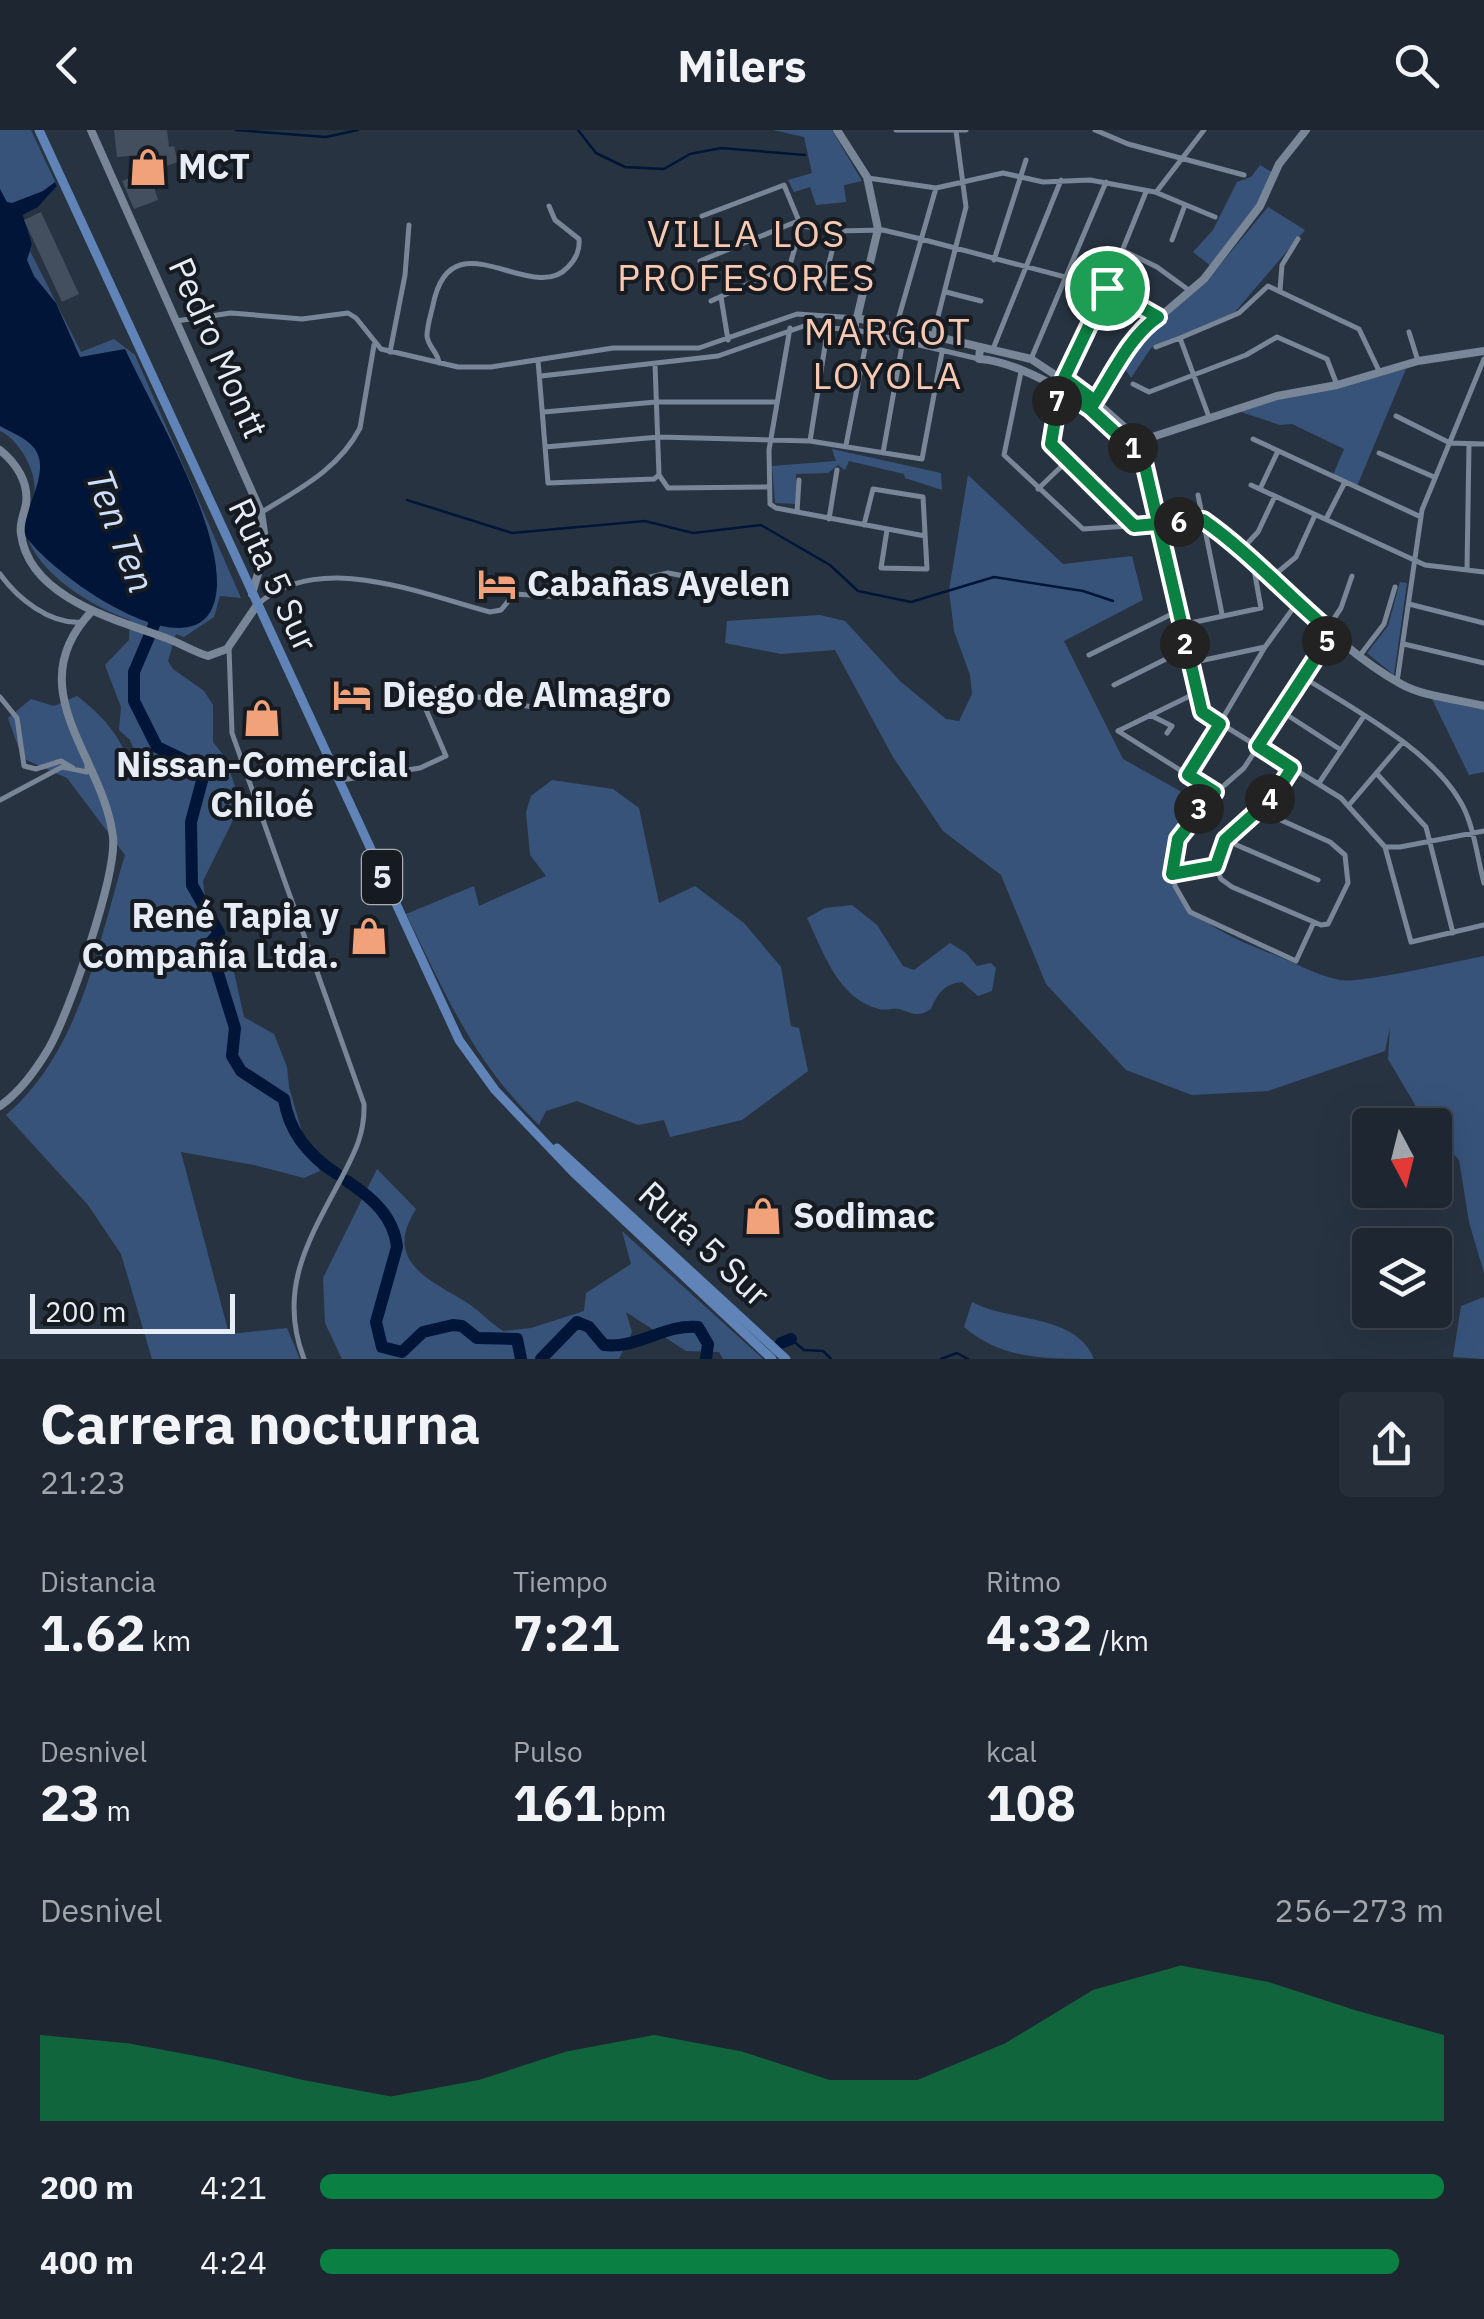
<!DOCTYPE html>
<html lang="es">
<head>
<meta charset="utf-8">
<style>
	body { margin:0; font-family:"IBM Plex Sans",sans-serif; background:#262e3a; color:#f1f3f6; height:100vh; display:flex; flex-direction:column; font-size:38px; white-space:nowrap }
	* { box-sizing:border-box; margin:0 }
	p { font-size:32px; color:#a1a5ac }
	.icon { flex:none; width:55px; height:55px; fill:none; stroke:currentColor; stroke-width:2; stroke-linecap:round; stroke-linejoin:round }
	.map { position:relative; height:1229px; overflow:hidden }
	.drawer { display:flex; flex-direction:column; background:#1e2632; flex:1 }
	.drawer>* { flex:none }
	.needle { width:65px; rotate:173deg }
	.buttons { position:absolute; left:1352px; top:978px; display:grid; gap:20px }
	.buttons a { display:grid; place-items:center; width:100px; height:100px; border-radius:10px; background:#1e2632; box-shadow:0 10px 40px #0002,0 0 0 2px #3c434d; font-size:50px }
	.scale { position:absolute; left:30px; bottom:25px; width:205px; box-sizing:border-box; padding-left:10px; border:5px solid #e6edf6; border-top:0; font-size:28px; line-height:35px; white-space:nowrap; color:#e6edf6; -webkit-text-stroke:8px #161a21; paint-order:stroke }
	.pin { position:absolute; display:grid; place-items:center; width:85px; height:85px; color:#fff; margin:-42px; border:5px solid #fff; border-radius:50%; box-shadow:0 2px 10px #0007 }
	.km { position:absolute; width:50px; height:50px; margin:-25px; border-radius:50%; background:#222; color:#fff; font-size:28px; line-height:50px; text-align:center }
	.round { display:grid; place-items:center; flex:none; width:105px; height:105px; border-radius:10px; background:#262e3a }
	.headline { display:flex; align-items:center; justify-content:space-between; height:170px; padding:0 40px }
	h1 { font-size:55px; font-weight:700; line-height:75px }
	.metrics { display:grid; grid-template-columns:repeat(3,1fr); gap:15px; height:170px; padding:10px 40px }
	.metrics div { display:grid; align-content:center }
	.metrics b { font-size:50px; font-weight:700 }
	.metrics small { font-size:28px; font-weight:400 }
	.metrics p { font-size:28px }
	.chart { height:280px; padding:20px 40px }
	.chart p { display:flex; justify-content:space-between }
	.chart svg { width:100%; height:180px; margin-top:10px; fill:#0b8043; opacity:.7 }
	ul { padding:0 40px; list-style:none; font-size:32px }
	li { display:grid; grid-template-columns:160px 120px 1fr; align-items:center; height:75px }
	li i { height:25px; border-radius:12px; background:#0b8043 }
	header { display:flex; justify-content:space-between; align-items:center; height:130px; padding:0 40px; background:#1e2632; font-size:45px; font-weight:700 }
	.map>svg:first-child { display:block }
</style>
</head>
<body>
<header><svg class="icon" aria-label="back" viewBox="0 0 24 24"><path d="M15 5l-7 7 7 7"/></svg>Milers<svg class="icon" aria-label="search" viewBox="0 0 24 24"><circle cx="10" cy="10" r="6"/><path d="M15 15l6 6"/></svg></header>
<div class="map">
<svg width="1484" height="1229" viewBox="0 0 1484 1229">
	<rect width="100%" height="100%" fill="#283342"/>
	<path fill="#38537a" d="M 0,0 L 31,0 L 57,56 L 38,77 L 23,85 L 32,114 L 30,121 L 81,222 L 114,209 L 135,225 L 241,468 L 220,466 L 214,487 L 184,507 L 176,504 L 168,531 L 173,539 L 204,561 L 213,575 L 213,612 L 225,627 L 238,665 L 237,682 L 203,751 L 206,775 L 218,802 L 207,818 L 234,842 L 244,887 L 274,904 L 287,937 L 289,957 L 305,1012 L 320,1041 L 304,1048 L 254,1035 L 181,1022 L 229,1204 L 287,1198 L 300,1229 L 152,1229 L 121,1124 L 88,1075 L 6,985 C 81,920 97,817 125,725 L 67,648 L 22,628 L 8,588 L 31,569 L 54,576 L 77,566 C 102,585 119,604 130,634 L 136,625 L 130,610 L 119,600 L 121,577 L 105,535 L 129,510 L 130,490 C 93,477 37,444 26,403 C 22,389 31,380 34,366 C 39,344 19,309 0,301 Z
		M 773,0 L 832,0 L 862,51 L 844,55 L 846,72 L 816,75 L 810,57 L 794,62 L 788,50 L 812,43 L 804,7 Z
		M 1260,35 L 1275,44 L 1269,59 L 1212,137 L 1193,122 L 1213,100 L 1237,52 L 1251,47 Z
		M 1268,77 L 1305,100 L 1235,182 L 1151,218 L 1131,248 L 1125,239 L 1141,210 L 1210,147 Z
		M 1406,239 L 1357,356 L 1333,345 L 1344,319 L 1292,294 L 1280,295 L 1235,280 Z
		M 832,319 L 941,343 L 942,360 L 905,348 L 904,344 L 849,331 L 845,340 L 838,335 L 828,343 L 796,344 L 797,374 L 775,373 L 772,336 L 836,331 Z
		M 968,345 L 1063,434 L 1132,426 L 1143,470 L 1064,511 L 1123,629 L 1203,674 C 1134,760 1197,795 1275,825 C 1295,833 1318,846 1340,850 C 1360,854 1457,831 1484,826 L 1484,1143 L 1469,1092 L 1459,1030 L 1435,1004 L 1435,995 L 1427,995 L 1388,929 L 1390,897 L 1385,921 L 1268,961 L 1192,965 L 1126,940 L 1046,854 L 1001,745 L 943,701 L 893,627 L 835,520 L 781,524 L 725,513 L 727,491 L 820,485 L 845,491 L 901,552 L 946,589 L 959,591 L 972,564 L 970,545 L 954,501 L 949,460 Z
		M 1400,452 L 1407,453 L 1394,545 L 1367,523 L 1388,496 Z
		M 1431,567 L 1484,579 L 1484,642 L 1469,645 Z
		M 552,650 L 613,659 L 639,678 L 659,773 L 695,756 L 744,793 L 781,837 L 791,896 L 799,898 L 808,941 L 742,990 L 670,1007 L 664,990 L 638,995 L 577,971 L 546,981 L 539,995 C 472,930 447,866 406,784 L 474,756 L 479,776 L 546,746 L 530,725 L 526,682 L 531,666 Z
		M 852,775 L 877,795 L 903,836 L 914,840 L 950,813 L 966,823 L 977,836 L 991,833 L 996,838 L 992,861 L 978,866 L 962,852 C 944,854 938,863 931,879 C 919,887 913,884 902,880 C 895,877 886,881 879,879 C 838,869 823,821 807,788 L 825,778 Z
		M 377,1039 L 416,1079 C 383,1131 428,1149 466,1172 C 479,1180 489,1192 503,1201 L 531,1198 L 584,1181 L 586,1163 L 631,1134 L 622,1101 L 763,1229 L 723,1229 L 719,1222 L 686,1221 L 626,1182 L 632,1202 L 619,1229 L 342,1229 L 325,1193 L 323,1148 Z
		M 1484,1167 L 1484,1229 L 1453,1227 L 1461,1176 Z
		M 972,1172 C 1011,1193 1076,1183 1094,1229 C 1042,1229 1002,1229 964,1197 Z"/>
	<path fill="#001537" d="M 55,52 L 57,56 L 38,77 L 23,85 L 32,114 L 27,130 L 34,146 L 56,173 L 80,227 L 125,219 C 154,281 218,388 217,454 C 214,561 47,444 23,402 C 24,379 52,340 34,318 C 27,308 10,302 0,296 L 0,59 L 7,72 L 12,73 L 43,61 Z"/>
	<g fill="none" stroke-linecap="round" stroke-linejoin="round">
		<path stroke="#001537" stroke-width="2.5" d="M 236,0 L 326,7 L 358,0
			M 578,0 L 596,23 L 625,37 L 664,39 L 690,24 L 721,18 L 805,25
			M 407,370 L 512,403 L 645,391 L 693,403 L 761,395 L 830,435 L 858,461 L 911,472 L 994,447 L 1083,461 L 1113,471
			M 791,1209 L 804,1220 L 823,1221 L 831,1229
			M 941,1229 L 957,1223 L 968,1229"/>
		<path stroke="#001537" stroke-width="12" d="M 153,480 L 154,495 L 134,542 L 134,571 L 157,617 L 201,638 L 203,647 L 191,692 L 192,755 L 219,803 L 209,814 L 235,898 L 232,926 L 241,941 L 284,969 C 289,1002 309,1026 337,1044
			M 347,1051 C 371,1067 394,1086 397,1117 L 376,1192 L 382,1217 L 402,1222 L 423,1202 L 453,1195 L 462,1196 L 477,1208 L 517,1209 L 521,1229
			M 781,1213 L 791,1209
			M 541,1229 L 577,1192 L 589,1197 L 604,1215 C 638,1219 664,1194 698,1197 L 708,1214 L 706,1229"/>
	</g>
	<path fill="#434e5e" d="M 114,0 L 167,0 L 169,17 L 174,16 L 178,32 L 149,42 L 158,70 L 134,79 L 122,51 L 135,46 L 129,26 L 117,27 Z
		M 41,82 L 79,164 L 62,172 L 24,90 Z"/>
	<g fill="none" stroke-linecap="round" stroke-linejoin="round">
		<path stroke="#798697" stroke-width="5" d="M 896,0 L 966,0
			M 1095,0 L 1128,14 L 1244,45
			M 868,48 L 936,58 L 1003,43 L 1043,52 L 1090,50 L 1155,62 L 1215,87
			M 1157,61 L 1204,0
			M 702,86 L 784,55 L 801,96 L 790,135 L 711,171
			M 801,96 L 837,101 L 883,100 L 921,109 L 1107,158 L 1158,187
			M 1172,110 L 1185,75
			M 1122,120 L 1157,137 L 1190,161
			M 994,130 L 1026,30
			M 700,131 L 798,91
			M 823,157 L 837,101
			M 1280,160 L 1282,135 L 1298,109
			M 946,162 L 981,171
			M 721,167 L 728,210
			M 176,191 L 231,183 L 302,189 L 348,183 L 356,188 L 381,219 L 458,237 L 491,237 L 613,218 L 699,218 L 797,184 L 857,188 L 856,200
			M 896,197 L 936,58
			M 790,198 L 769,320 L 770,374 L 776,378 L 925,406
			M 1409,202 L 1418,231
			M 933,206 L 966,77 L 956,1
			M 1156,217 L 1180,208
			M 993,219 L 1061,50
			M 390,222 L 405,145 L 409,95
			M 1031,229 L 1106,52
			M 538,230 L 548,353 L 654,349 L 659,345
			M 439,233 C 438,222 428,217 427,206 C 427,196 431,184 433,175 C 451,84 532,177 568,137 C 576,129 580,120 579,109 L 555,90 L 549,76
			M 655,234 L 659,345
			M 1021,242 L 1004,325 L 1083,399 L 1160,394 L 1202,582 L 1341,668 L 1385,717 L 1400,717 L 1484,701
			M 541,246 L 718,226 L 804,196 L 856,200 L 979,229
			M 1064,248 L 1107,158 L 1146,62
			M 1133,254 L 1149,262 L 1246,225 L 1277,207 L 1327,229 L 1337,255
			M 1060,259 L 1051,314 L 1133,396
			M 544,282 L 656,272 L 776,272
			M 1396,286 L 1450,313 L 1484,314
			M 1209,287 L 1180,208 L 1239,183 L 1268,156 L 1359,199 L 1380,243
			M 1253,309 L 1421,387
			M 810,311 L 828,197
			M 846,315 L 868,203
			M 545,317 L 659,307 L 810,311 L 922,329 L 942,222
			M 883,323 L 903,210
			M 1379,323 L 1434,347
			M 659,345 L 668,358 L 768,357
			M 1251,355 L 1425,435 L 1484,442
			M 1038,359 L 1068,330
			M 1260,359 L 1278,321
			M 1198,365 L 1222,484
			M 262,382 C 299,359 339,339 360,298 L 374,215
			M 797,382 L 799,350
			M 829,389 L 837,340
			M 1326,389 L 1345,352
			M 864,395 L 873,359 L 923,367 L 927,439 L 881,438 L 887,400
			M 1243,418 L 1258,402 L 1275,366
			M 1467,439 L 1469,315
			M 0,444 C 17,468 50,495 82,492
			M 1272,447 L 1296,427 L 1315,385
			M 258,474 C 320,420 421,464 490,482 L 501,480 L 514,464 L 561,467 L 668,443 L 717,452
			M 1409,474 L 1484,493
			M 1181,495 L 1261,478 L 1253,434
			M 1327,499 L 1341,478 L 1352,446
			M 1404,514 L 1484,533
			M 229,518 L 232,603 L 364,974 C 365,1003 355,1022 342,1047 C 309,1109 277,1159 304,1229
			M 1361,524 L 1384,494 L 1395,457
			M 1089,525 L 1178,481
			M 1190,533 L 1265,517
			M 1303,547 C 1353,579 1430,619 1460,671 C 1474,694 1477,727 1484,753
			M 1397,552 L 1422,380 L 1484,229
			M 1114,555 L 1186,519
			M 0,567 L 17,588 L 24,636 L 36,639 L 61,631 L 73,638
			M 1281,581 L 1341,620
			M 1150,585 L 1172,596 L 1167,603
			M 1118,601 L 1215,662
			M 1118,601 L 1196,563
			M 1376,643 L 1426,697 L 1453,803
			M 1189,645 L 1265,517 L 1297,473
			M 341,650 L 420,638 L 446,626 L 421,568 L 429,558 L 538,578
			M 1319,653 L 1364,586
			M 0,670 L 62,637 L 87,642 L 87,635
			M 1349,675 L 1402,613
			M 1258,680 L 1330,712 L 1345,725 L 1348,753 L 1328,794 L 1321,795 L 1232,757 L 1221,749 L 1215,736 C 1217,704 1249,691 1269,670 C 1278,661 1285,649 1292,638
			M 1225,710 L 1318,750
			M 1385,717 L 1411,812 L 1484,795
			M 1172,744 L 1215,736
			M 1314,792 L 1296,831 L 1190,782 L 1175,756 L 1172,731 L 1186,695 L 1203,674 L 1244,638 L 1332,503"/>
		<path stroke="#798697" stroke-width="8" d="M 91,0 L 261,382 L 266,416 L 252,464
			M 837,0 L 867,47 L 878,99 L 857,188 L 1031,229 L 1095,271 L 1140,311 L 1277,266 L 1337,255 L 1418,231 L 1484,221
			M 980,218 L 979,229 C 1026,231 1115,287 1142,327 C 1153,345 1155,373 1160,394 L 1203,390 C 1272,438 1327,513 1401,554 C 1424,567 1458,569 1484,576
			M 1092,275 L 1140,204 L 1204,149 L 1260,76 L 1279,34 L 1306,0
			M 0,320 C 16,333 29,352 26,374 C 24,385 19,393 21,404 C 29,468 117,490 166,508 C 180,513 194,522 208,526 L 227,519 L 257,475
			M 0,976 C 20,962 36,940 49,918 C 69,883 117,745 113,707 C 104,627 17,559 92,481"/>
		<path stroke="#6084b7" stroke-width="9" d="M 39,0 L 459,910 L 495,960 L 573,1042 L 772,1229
			M 557,1018 L 786,1229"/>
	</g>
	<g fill="none" stroke-linecap="round" stroke-linejoin="round">
		<g stroke="#fff" stroke-width="20">
			<path id="route" d="M 1107,158 L 1064,248 L 1095,271 L 1090,279 L 1143,328 L 1202,582 L 1220,594 L 1188,645 L 1215,662 L 1178,709 L 1172,744 L 1216,736 L 1225,710 L 1274,666 L 1292,638 L 1258,616 L 1332,503 C 1288,466 1250,423 1203,390 L 1134,396 L 1051,314 L 1060,259 L 1090,279 C 1110,250 1128,207 1158,187 L 1107,158"/>
		</g>
		<use href="#route" stroke="#0b8043" stroke-width="12"/>
	</g>
	<defs>
		<g id="shop-bare" transform="scale(3)"><path d="M-5-2.5h2.3a2.7 3.5 0 0 1 5.4 0H5L5.5 6h-11ZM-1.5-2.5h3a1.5 2.3 0 0 0-3 0Z" fill="#f1a27b" stroke="#161a21" stroke-width="2.5" paint-order="stroke"/></g>
		<g id="hotel-bare" transform="scale(3)"><path d="M-6-4.5h1.5V1H6V5H4.5V3h-9V5H-6ZM-4 0a1.8 1.8 0 1 1 3.6 0ZM.5 0V-2.5h3Q6-2.5 6 0Z" fill="#f1a27b" stroke="#161a21" stroke-width="2.5" paint-order="stroke"/></g>
	</defs>
	<g fill-rule="evenodd">
		<use href="#shop-bare" x="148" y="37"/>
		<use href="#hotel-bare" x="497" y="454"/>
		<use href="#hotel-bare" x="352" y="565"/>
		<use href="#shop-bare" x="262" y="588"/>
		<use href="#shop-bare" x="369" y="806"/>
		<use href="#shop-bare" x="763" y="1086"/>
	</g>
	<g text-anchor="middle" stroke-width="8" stroke-linejoin="round" paint-order="stroke">
		<rect fill="#161a21" stroke="#a8aeb6" stroke-width="2.5" x="362" y="720" width="40" height="54" rx="8"/>
		<g font-size="32" font-weight="bold" fill="#e6edf6">
			<text x="382" y="758">5</text>
		</g>
		<g font-size="35" font-weight="bold" fill="#e6edf6" stroke="#161a21" text-anchor="start">
			<text x="178" y="49">MCT</text>
			<text x="527" y="466">Cabañas Ayelen</text>
			<text x="382" y="577">Diego de Almagro</text>
			<text x="262" y="647" text-anchor="middle">Nissan-Comercial<tspan x="262" dy="40">Chiloé</tspan></text>
			<text x="339" y="798" text-anchor="end">René Tapia y<tspan x="339" dy="40">Compañía Ltda.</tspan></text>
			<text x="793" y="1098">Sodimac</text>
		</g>
		<g font-size="35" fill="#e6edf6" stroke="#161a21">
			<text transform="translate(218 218) rotate(66)" y="12">Pedro Montt</text>
			<text transform="translate(273 445) rotate(65)" y="12">Ruta 5 Sur</text>
			<text transform="translate(704 1114) rotate(43)" y="12">Ruta 5 Sur</text>
		</g>
		<g font-size="38" letter-spacing="2.5" fill="#f7c9b3" stroke="#161a21">
			<text x="747" y="117">VILLA LOS<tspan x="747" dy="44">PROFESORES</tspan></text>
			<text x="888" y="215">MARGOT<tspan x="888" dy="44">LOYOLA</tspan></text>
		</g>
		<g font-size="38" font-style="italic" fill="#cddffa" stroke="#161a21">
			<text transform="translate(120 401) rotate(69)" y="13">Ten Ten</text>
		</g>
	</g>
</svg>
<div class="buttons">
<a><svg class="needle" viewBox="-14 -14 28 28"><path d="M0-13l5 13h-10z" fill="#e53935"/><path d="M0 13l5-13h-10z" fill="#a1a5ac"/></svg></a>
<a><svg class="icon" aria-label="layers" viewBox="0 0 24 24"><path d="M12 4l9 5-9 5-9-5zM3 14l9 5 9-5"/></svg></a>
</div>
<div class="scale">200 m</div>
<div class="pin" style="left:1107px;top:158px;background:#1e9e55"><svg class="icon" aria-label="arrive" viewBox="0 0 24 24"><path d="M6 21V4h12l-3 4 3 4H6"/></svg></div>
<b class="km" style="left:1133px;top:318px">1</b>
<b class="km" style="left:1185px;top:514px">2</b>
<b class="km" style="left:1199px;top:679px">3</b>
<b class="km" style="left:1270px;top:669px">4</b>
<b class="km" style="left:1327px;top:511px">5</b>
<b class="km" style="left:1179px;top:392px">6</b>
<b class="km" style="left:1057px;top:271px">7</b>
</div>
<section class="drawer">
<div class="headline"><div><h1>Carrera nocturna</h1><p>21:23</p></div><a class="round"><svg class="icon" aria-label="share" viewBox="0 0 24 24"><path d="M12 15V3M7 8l5-5 5 5M5 13v7h14v-7"/></svg></a></div>
<div class="metrics">
<div><p>Distancia</p><b>1.62<small> km</small></b></div>
<div><p>Tiempo</p><b>7:21</b></div>
<div><p>Ritmo</p><b>4:32<small> /km</small></b></div>
</div>
<div class="metrics">
<div><p>Desnivel</p><b>23<small> m</small></b></div>
<div><p>Pulso</p><b>161<small> bpm</small></b></div>
<div><p>kcal</p><b>108</b></div>
</div>
<div class="chart"><p><span>Desnivel</span>256–273 m</p>
<svg viewBox="0 0 160 44" preserveAspectRatio="none"><path d="M0 44V23L10 25L20 29L30 34L40 38L50 34L60 27L70 23L80 27L90 34L100 34L110 25L120 12L130 6L140 10L150 17L160 23V44z"/></svg>
</div>
<ul>
<li><b>200 m</b>4:21<i style="width:100%"></i></li>
<li><b>400 m</b>4:24<i style="width:96%"></i></li>
</ul>
</section>
</body>
</html>
